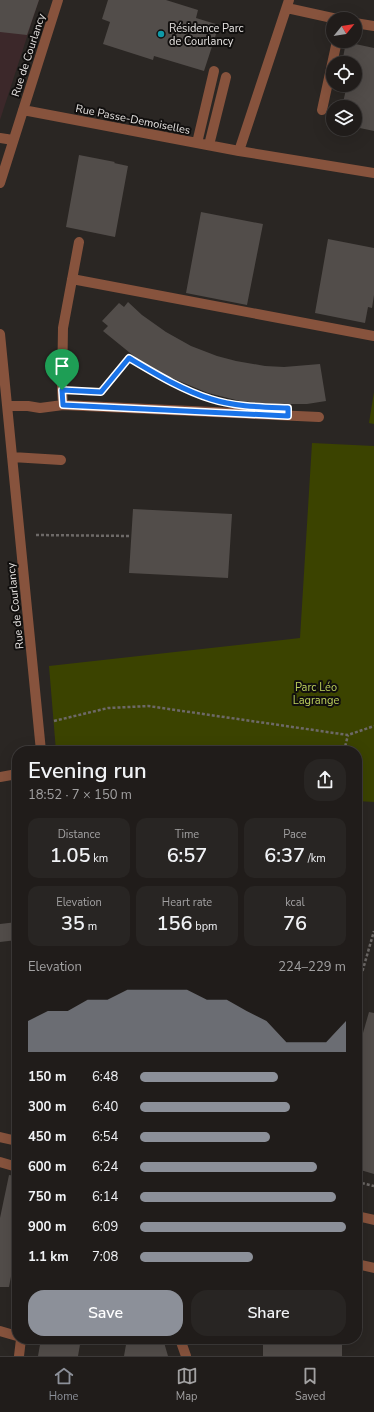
<!DOCTYPE html>
<html lang="en">
<head>
<meta charset="utf-8">
<style>
	body { margin:0; font-family:"Nunito Sans",sans-serif; background:#282523; color:#f1f3f6; height:100vh; display:flex; flex-direction:column; font-size:15px; white-space:nowrap }
	* { box-sizing:border-box; margin:0 }
	p { font-size:13px; color:#a2a1a2 }
	.icon { flex:none; width:22px; height:22px; fill:none; stroke:currentColor; stroke-width:2; stroke-linecap:round; stroke-linejoin:round }
	.map { position:relative; flex:1; overflow:hidden }
	.details { position:absolute; left:12px; top:746px; width:350px; height:598px; display:flex; flex-direction:column; background:#201c1a; border-radius:16px; box-shadow:0 4px 16px #0002,0 0 0 1px #3d3a39 }
	.details>* { flex:none }
	.needle { width:26px; rotate:60deg }
	.buttons { position:absolute; left:326px; top:12px; display:grid; gap:8px }
	.buttons a { display:grid; place-items:center; width:36px; height:36px; border-radius:50%; background:#201c1a; box-shadow:0 4px 16px #0002,0 0 0 1px #3d3a39; font-size:20px }
	.pin { position:absolute; display:grid; place-items:center; width:34px; height:34px; color:#fff; margin:-41px -17px; border-radius:50% 50% 50% 0; rotate:-45deg; box-shadow:0 0 4px #0007 }
	.pin .icon { rotate:45deg }
	.round { display:grid; place-items:center; flex:none; width:42px; height:42px; border-radius:16px; background:#282523 }
	.head { display:flex; align-items:center; justify-content:space-between; height:68px; padding:0 16px }
	h1 { font-size:22px; font-weight:600; line-height:30px }
	.metrics { display:grid; grid-template-columns:repeat(3,1fr); gap:6px; height:68px; padding:4px 16px }
	.metrics div { display:grid; align-content:center; border-radius:10px; background:#282523; text-align:center }
	.metrics b { font-size:20px; font-weight:600 }
	.metrics small { font-size:11px; font-weight:400 }
	.metrics p { font-size:11px }
	.chart { height:112px; padding:8px 16px }
	.chart p { display:flex; justify-content:space-between }
	.chart svg { width:100%; height:72px; margin-top:4px; fill:#8c9099; opacity:.7 }
	.cta { display:flex; gap:8px; margin-top:auto; padding:8px 16px }
	.cta a { flex:1; height:46px; border-radius:16px; background:#8c9099; color:#fff; font-size:16px; font-weight:600; line-height:46px; text-align:center }
	.cta a+a { background:#282523; color:#f1f3f6 }
	ul { padding:0 16px; list-style:none; font-size:13px }
	li { display:grid; grid-template-columns:64px 48px 1fr; align-items:center; height:30px }
	li i { height:10px; border-radius:5px; background:#8c9099 }
	.tabs { display:flex; justify-content:space-around; align-items:center; height:56px; border-top:1px solid #3d3a39; background:#201c1a; font-size:11px; color:#a2a1a2 }
	.tabs a { display:grid; justify-items:center; gap:2px }
	.tabs .current { color:#8c9099 }
	.map>svg:first-child { display:block }
</style>
</head>
<body>
<div class="map">
<svg width="374" height="1356" viewBox="0 0 374 1356">
	<rect width="100%" height="100%" fill="#2a2623"/>
	<path fill="#3c282a" d="M 0,0 L 39,0 L 0,120 Z"/>
	<path fill="#3b4300" d="M 374,392 L 374,424 L 369,423 Z
		M 312,443 L 374,446 L 374,802 L 357,801 L 357,751 L 56,751 L 49,666 L 300,638 Z"/>
	<path fill="#524d4a" d="M 0,0 L 39,0 L 27,35 L 0,32 Z
		M 108,0 L 166,0 L 198,10 L 196,18 L 219,25 L 204,71 L 154,56 L 153,60 L 103,44 L 110,22 L 102,19 Z
		M 346,42 L 374,48 L 374,131 L 355,127 L 355,107 L 342,107 L 347,85 L 355,85 L 355,63 L 342,63 Z
		M 79,155 L 115,162 L 114,163 L 128,166 L 115,237 L 66,227 Z
		M 201,212 L 263,224 L 247,305 L 186,293 Z
		M 328,239 L 374,248 L 374,295 L 372,308 L 368,307 L 365,323 L 315,313 Z
		M 128,302 L 142,315 L 166,332 L 191,346 L 217,356 L 236,361 L 265,366 L 284,367 L 320,364 L 326,401 L 307,404 L 274,404 L 240,401 L 208,393 L 167,376 L 135,357 L 103,331 L 108,326 L 102,321 L 119,303 L 124,307 Z
		M 133,509 L 232,514 L 228,578 L 129,573 Z
		M 17,922 L 17,940 L 0,942 L 0,924 Z
		M 369,1012 L 374,1013 L 374,1174 L 357,1169 L 357,1054 Z
		M 9,1175 L 17,1176 L 17,1245 L 9,1287 L 0,1287 L 0,1218 Z
		M 41,1339 L 81,1339 L 78,1356 L 38,1356 Z
		M 127,1339 L 163,1339 L 168,1356 L 124,1356 Z
		M 263,1339 L 342,1339 L 342,1356 L 263,1356 Z"/>
	<g fill="none" stroke-linecap="round" stroke-linejoin="round">
		<path stroke="#6d6967" stroke-width="2.5" stroke-dasharray="3 2" stroke-linecap="butt" d="M 102,390 L 129,358 L 182,388 L 197,394
			M 36,535 L 131,536
			M 54,721 L 108,708 L 148,706 L 348,735 L 374,726
			M 344,751 L 348,735
			M 357,990 L 374,931
			M 357,1182 L 374,1186"/>
		<path stroke="#87533d" stroke-width="10" d="M 287,8 L 337,19
			M 355,23 L 374,26
			M 23,110 L 239,151 L 289,0
			M 322,110 L 337,41
			M 0,138 L 13,140
			M 197,143 L 214,71
			M 209,145 L 226,77
			M 239,151 L 374,173
			M 0,183 L 58,0
			M 72,279 L 374,336
			M 0,334 L 41,751
			M 63,405 L 62,389 L 63,328 L 79,242
			M 8,406 L 28,406 L 40,408 L 63,405 L 319,417
			M 12,457 L 61,460
			M 0,777 L 17,774
			M 0,1137 L 17,1141
			M 0,1162 L 17,1167
			M 357,1216 L 374,1220
			M 357,1264 L 374,1268
			M 0,1331 L 17,1336
			M 180,1339 L 186,1356
			M 19,1356 L 21,1339"/>
	</g>
	<g fill="none" stroke-linecap="round" stroke-linejoin="round">
		<g stroke="#fff" stroke-width="8">
			<path id="route" d="M 129,358 C 156,374 182,390 211,399 C 236,407 263,407 288,408 L 288,416 L 63,405 L 62,390 L 101,392 Z"/>
		</g>
		<use href="#route" stroke="#1a73e8" stroke-width="5"/>
	</g>
	<circle fill="#0f9aa8" stroke="#110f0e" stroke-width="1.5" cx="161" cy="34" r="4"/>
	<g text-anchor="middle" stroke-width="4" stroke-linejoin="round" paint-order="stroke">
		<g font-size="11" fill="#e7e4e2" stroke="#110f0e" text-anchor="start">
			<text x="169" y="32">Résidence Parc<tspan x="169" dy="13">de Courlancy</tspan></text>
		</g>
		<g font-size="11" fill="#e7e4e2" stroke="#110f0e">
			<text transform="translate(28 55) rotate(-72)" y="4">Rue de Courlancy</text>
			<text transform="translate(133 119) rotate(11)" y="4">Rue Passe-Demoiselles</text>
			<text transform="translate(15 606) rotate(-96)" y="4">Rue de Courlancy</text>
		</g>
		<g font-size="11" fill="#bdd05d" stroke="#110f0e">
			<text x="316" y="691">Parc Léo<tspan x="316" dy="13">Lagrange</tspan></text>
		</g>
	</g>
</svg>
<div class="buttons">
<a><svg class="needle" viewBox="-14 -14 28 28"><path d="M0-13l5 13h-10z" fill="#e53935"/><path d="M0 13l5-13h-10z" fill="#a2a1a2"/></svg></a>
<a><svg class="icon" aria-label="locate" viewBox="0 0 24 24"><circle cx="12" cy="12" r="6"/><path d="M12 2v4M12 18v4M2 12h4M18 12h4"/></svg></a>
<a><svg class="icon" aria-label="layers" viewBox="0 0 24 24"><path d="M12 4l9 5-9 5-9-5zM3 14l9 5 9-5"/></svg></a>
</div>
<div class="pin" style="left:62px;top:390px;background:#1e9e55"><svg class="icon" aria-label="arrive" viewBox="0 0 24 24"><path d="M6 21V4h12l-3 4 3 4H6"/></svg></div>
<section class="details">
<div class="head"><div><h1>Evening run</h1><p>18:52 · 7 × 150 m</p></div><a class="round"><svg class="icon" aria-label="share" viewBox="0 0 24 24"><path d="M12 15V3M7 8l5-5 5 5M5 13v7h14v-7"/></svg></a></div>
<div class="metrics">
<div><p>Distance</p><b>1.05<small> km</small></b></div>
<div><p>Time</p><b>6:57</b></div>
<div><p>Pace</p><b>6:37<small> /km</small></b></div>
</div>
<div class="metrics">
<div><p>Elevation</p><b>35<small> m</small></b></div>
<div><p>Heart rate</p><b>156<small> bpm</small></b></div>
<div><p>kcal</p><b>76</b></div>
</div>
<div class="chart"><p><span>Elevation</span>224–229 m</p>
<svg viewBox="0 0 160 44" preserveAspectRatio="none"><path d="M0 44V25L10 19L20 19L30 12L40 12L50 6L60 6L70 6L80 6L90 12L100 12L110 19L120 25L130 38L140 38L150 38L160 25V44z"/></svg>
</div>
<ul>
<li><b>150 m</b>6:48<i style="width:67%"></i></li>
<li><b>300 m</b>6:40<i style="width:73%"></i></li>
<li><b>450 m</b>6:54<i style="width:63%"></i></li>
<li><b>600 m</b>6:24<i style="width:86%"></i></li>
<li><b>750 m</b>6:14<i style="width:95%"></i></li>
<li><b>900 m</b>6:09<i style="width:100%"></i></li>
<li><b>1.1 km</b>7:08<i style="width:55%"></i></li>
</ul>
<div class="cta"><a>Save</a><a>Share</a></div>
</section>
</div>
<nav class="tabs">
<a class="current"><svg class="icon" aria-label="home" viewBox="0 0 24 24"><path d="M3 11l9-7 9 7M6 9v11h12V9"/></svg>Home</a>
<a><svg class="icon" aria-label="map" viewBox="0 0 24 24"><path d="M3 6l6-2 6 2 6-2v14l-6 2-6-2-6 2zM9 4v14M15 6v14"/></svg>Map</a>
<a><svg class="icon" aria-label="saved" viewBox="0 0 24 24"><path d="M7 4h10v16l-5-4-5 4z"/></svg>Saved</a>
</nav>
</body>
</html>
